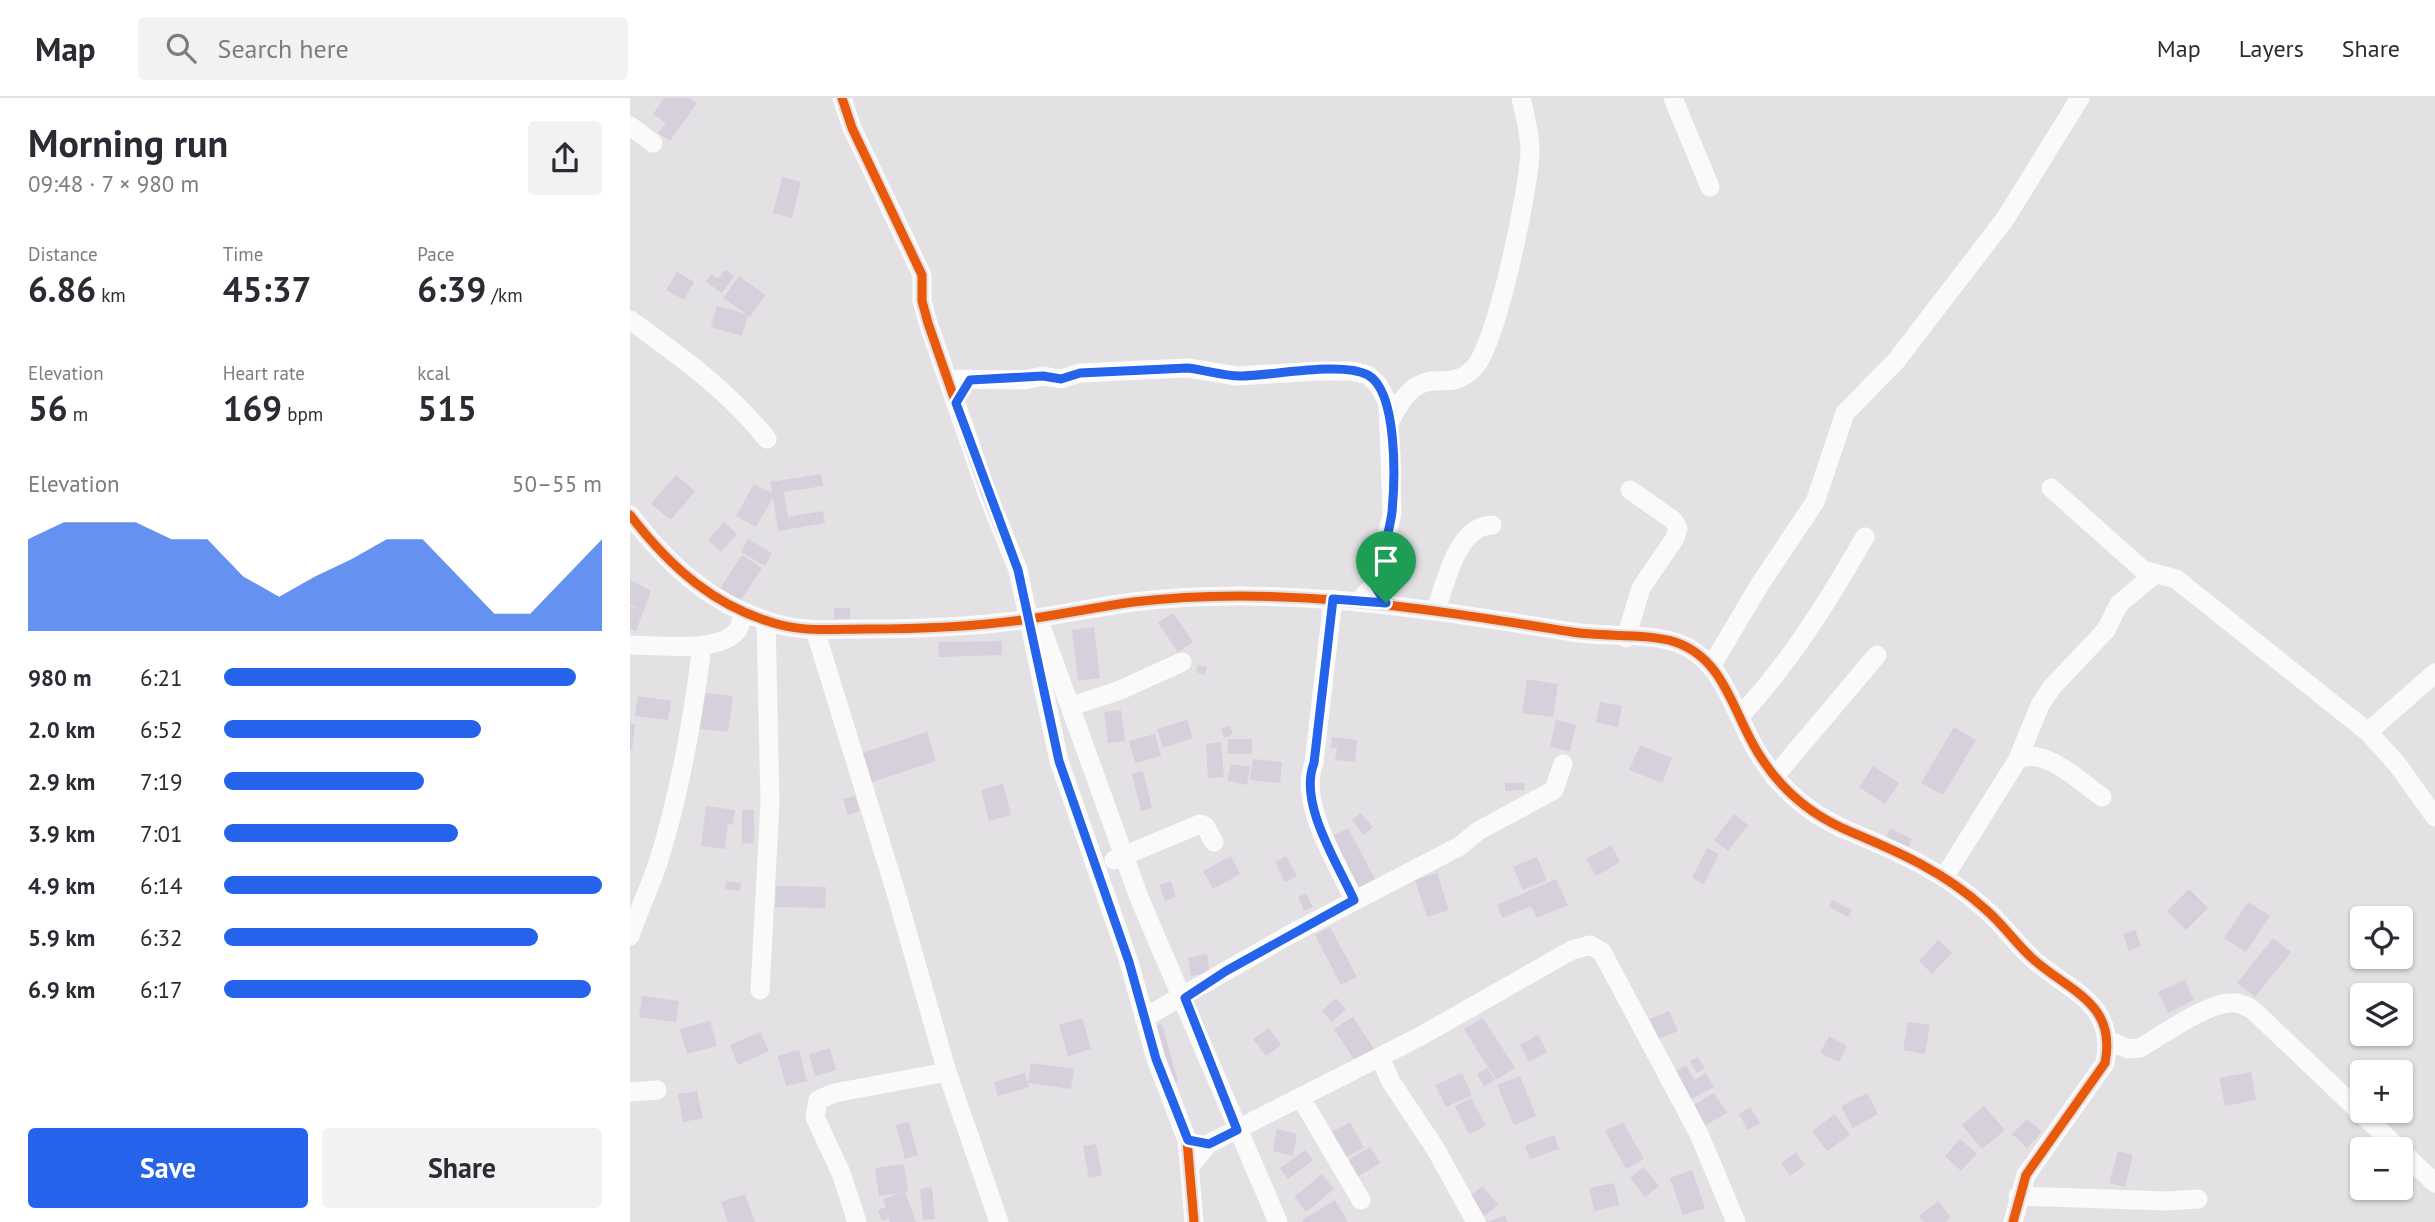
<!DOCTYPE html>
<html lang="en">
<head>
<meta charset="utf-8">
<style>
	body { margin:0; font-family:"PT Sans",sans-serif; background:#f2f2f3; color:#2b2b33; height:100vh; display:flex; flex-direction:column; font-size:26px; white-space:nowrap }
	* { box-sizing:border-box; margin:0 }
	p { font-size:23px; color:#7c7c81 }
	.icon { flex:none; width:38px; height:38px; fill:none; stroke:currentColor; stroke-width:2; stroke-linecap:round; stroke-linejoin:round }
	.map { position:relative; flex:1; overflow:hidden }
	.panel { display:flex; flex-direction:column; background:#fff; width:630px }
	.panel>* { flex:none }
	.fabs { position:absolute; left:1720px; top:808px; display:grid; gap:14px }
	.fabs a { display:grid; place-items:center; width:63px; height:63px; border-radius:7px; background:#fff; box-shadow:0 2px 5px #0004; font-size:35px }
	.pin { position:absolute; display:grid; place-items:center; width:60px; height:60px; color:#fff; margin:-72px -30px; border-radius:50% 50% 50% 0; rotate:-45deg; box-shadow:0 0 7px #0007 }
	.pin .icon { rotate:45deg }
	.round { display:grid; place-items:center; flex:none; width:74px; height:74px; border-radius:7px; background:#f2f2f3 }
	.headline { display:flex; align-items:center; justify-content:space-between; height:119px; padding:0 28px }
	h1 { font-size:38px; font-weight:700; line-height:52px }
	.figures { display:grid; grid-template-columns:repeat(3,1fr); gap:10px; height:119px; padding:7px 28px }
	.figures div { display:grid; align-content:center }
	.figures b { font-size:35px; font-weight:700 }
	.figures small { font-size:19px; font-weight:400 }
	.figures p { font-size:19px }
	.chart { height:196px; padding:14px 28px }
	.chart p { display:flex; justify-content:space-between }
	.chart svg { width:100%; height:126px; margin-top:7px; fill:#2563eb; opacity:.7 }
	.primary-button { display:flex; gap:14px; margin-top:auto; padding:14px 28px }
	.primary-button a { flex:1; height:80px; border-radius:7px; background:#2563eb; color:#fff; font-size:28px; font-weight:700; line-height:80px; text-align:center }
	.primary-button a+a { background:#f2f2f3; color:#2b2b33 }
	ul { padding:0 28px; list-style:none; font-size:23px }
	li { display:grid; grid-template-columns:112px 84px 1fr; align-items:center; height:52px }
	li i { height:18px; border-radius:9px; background:#2563eb }
	header { display:flex; align-items:center; gap:42px; box-sizing:border-box; height:98px; padding:0 35px; background:#fff; border-bottom:2px solid #e1e1e2 }
	header strong { font-size:33px }
	nav { display:flex; gap:38px; margin-inline-start:auto; font-size:24px }
	.search { width:490px; height:63px; background:#f2f2f3; display:flex; align-items:center; gap:18px; box-sizing:border-box; padding:0 24px; border-radius:7px; color:#7c7c81; font-size:26px }
	main { display:flex; flex:1; min-height:0 }
	.map>svg:first-child { display:block }
</style>
</head>
<body>
<header>
<strong>Map</strong>
<div class="search"><svg class="icon" aria-label="search" viewBox="0 0 24 24"><circle cx="10" cy="10" r="6"/><path d="M15 15l6 6"/></svg>Search here</div>
<nav><a>Map</a><a>Layers</a><a>Share</a></nav>
</header>
<main>
<section class="panel">
<div class="headline"><div><h1>Morning run</h1><p>09:48 · 7 × 980 m</p></div><a class="round"><svg class="icon" aria-label="share" viewBox="0 0 24 24"><path d="M12 15V3M7 8l5-5 5 5M5 13v7h14v-7"/></svg></a></div>
<div class="figures">
<div><p>Distance</p><b>6.86<small> km</small></b></div>
<div><p>Time</p><b>45:37</b></div>
<div><p>Pace</p><b>6:39<small> /km</small></b></div>
</div>
<div class="figures">
<div><p>Elevation</p><b>56<small> m</small></b></div>
<div><p>Heart rate</p><b>169<small> bpm</small></b></div>
<div><p>kcal</p><b>515</b></div>
</div>
<div class="chart"><p><span>Elevation</span>50–55 m</p>
<svg viewBox="0 0 160 44" preserveAspectRatio="none"><path d="M0 44V12L10 6L20 6L30 6L40 12L50 12L60 25L70 32L80 25L90 19L100 12L110 12L120 25L130 38L140 38L150 25L160 12V44z"/></svg>
</div>
<ul>
<li><b>980 m</b>6:21<i style="width:93%"></i></li>
<li><b>2.0 km</b>6:52<i style="width:68%"></i></li>
<li><b>2.9 km</b>7:19<i style="width:53%"></i></li>
<li><b>3.9 km</b>7:01<i style="width:62%"></i></li>
<li><b>4.9 km</b>6:14<i style="width:100%"></i></li>
<li><b>5.9 km</b>6:32<i style="width:83%"></i></li>
<li><b>6.9 km</b>6:17<i style="width:97%"></i></li>
</ul>
<div class="primary-button"><a>Save</a><a>Share</a></div>
</section>
<div class="map">
<svg width="1805" height="1124" viewBox="0 0 1805 1124">
	<rect width="100%" height="100%" fill="#e3e1e4"/>
	<path fill="#d6cfdc" d="M 34,0 L 60,0 L 67,5 L 40,43 L 28,35 L 36,25 L 23,16 Z
		M 152,79 L 171,84 L 162,120 L 143,115 Z
		M 95,172 L 104,178 L 92,195 L 76,184 L 81,176 L 88,181 Z
		M 47,174 L 64,184 L 54,202 L 36,192 Z
		M 109,178 L 135,197 L 120,219 L 118,217 L 112,238 L 81,229 L 87,208 L 116,216 L 93,200 Z
		M 191,376 L 193,388 L 154,394 L 158,419 L 193,413 L 195,425 L 148,433 L 143,399 L 126,429 L 106,418 L 124,386 L 142,395 L 140,384 Z
		M 46,377 L 65,393 L 41,422 L 21,406 Z
		M 94,424 L 107,436 L 91,454 L 78,442 Z
		M 118,441 L 142,455 L 135,468 L 111,454 Z
		M 112,457 L 132,470 L 107,508 L 87,495 Z
		M 0,482 L 21,493 L 6,533 L 0,531 L 0,508 L 11,512 L 0,506 Z
		M 204,510 L 220,510 L 220,521 L 204,521 Z
		M 543,515 L 563,544 L 548,554 L 528,525 Z
		M 464,529 L 470,580 L 448,583 L 442,532 Z
		M 372,543 L 372,557 L 309,559 L 308,544 Z
		M 568,567 L 577,569 L 575,577 L 566,574 Z
		M 897,581 L 928,586 L 923,619 L 892,615 Z
		M 67,594 L 103,598 L 98,634 L 64,630 Z
		M 8,598 L 41,603 L 38,622 L 5,618 Z
		M 970,604 L 992,608 L 988,629 L 966,624 Z
		M 491,612 L 495,643 L 478,645 L 474,614 Z
		M 557,622 L 563,640 L 533,650 L 527,631 Z
		M 926,622 L 946,627 L 940,653 L 920,649 Z
		M 0,626 L 5,626 L 2,652 L 0,652 Z
		M 599,627 L 603,636 L 594,640 L 591,631 Z
		M 1324,629 L 1346,642 L 1313,697 L 1291,685 Z
		M 297,634 L 306,663 L 239,685 L 229,656 Z
		M 525,636 L 531,658 L 505,665 L 499,643 Z
		M 702,639 L 727,642 L 725,664 L 705,662 L 707,650 L 701,649 Z
		M 598,641 L 622,641 L 622,656 L 597,656 Z
		M 591,644 L 594,679 L 578,680 L 576,646 Z
		M 1010,647 L 1042,660 L 1032,685 L 999,672 Z
		M 623,661 L 652,664 L 650,685 L 620,682 Z
		M 601,666 L 620,669 L 617,687 L 597,683 Z
		M 1243,668 L 1269,685 L 1255,706 L 1229,689 Z
		M 513,673 L 522,710 L 511,713 L 502,676 Z
		M 875,685 L 894,685 L 895,692 L 875,693 Z
		M 373,686 L 381,717 L 359,723 L 351,692 Z
		M 225,698 L 230,713 L 218,717 L 213,701 Z
		M 76,708 L 105,712 L 103,727 L 98,726 L 95,751 L 71,748 Z
		M 112,712 L 124,712 L 124,745 L 112,746 Z
		M 731,715 L 743,729 L 734,737 L 722,722 Z
		M 1104,716 L 1118,727 L 1098,753 L 1084,742 Z
		M 718,730 L 745,781 L 727,790 L 690,745 Z
		M 1260,730 L 1282,741 L 1277,753 L 1254,743 Z
		M 981,747 L 990,764 L 966,778 L 956,761 Z
		M 1077,750 L 1089,756 L 1074,786 L 1062,780 Z
		M 601,758 L 610,776 L 583,791 L 573,773 Z
		M 656,758 L 667,778 L 655,784 L 645,764 Z
		M 907,759 L 917,782 L 893,792 L 883,769 Z
		M 807,775 L 819,812 L 797,819 L 785,782 Z
		M 926,781 L 938,807 L 907,820 L 901,808 L 872,820 L 867,807 Z
		M 96,783 L 111,785 L 110,793 L 95,791 Z
		M 541,783 L 546,799 L 535,803 L 529,787 Z
		M 146,788 L 196,789 L 195,810 L 145,809 Z
		M 1559,791 L 1578,810 L 1556,832 L 1537,813 Z
		M 676,795 L 683,809 L 674,813 L 668,799 Z
		M 1202,802 L 1222,812 L 1218,819 L 1199,809 Z
		M 1618,804 L 1640,818 L 1616,854 L 1594,840 Z
		M 700,829 L 727,879 L 711,887 L 685,837 Z
		M 1505,832 L 1511,848 L 1499,853 L 1493,836 Z
		M 1643,840 L 1661,854 L 1625,899 L 1607,885 Z
		M 1308,842 L 1322,855 L 1302,876 L 1289,863 Z
		M 577,856 L 580,875 L 561,878 L 558,860 Z
		M 1555,882 L 1564,902 L 1538,915 L 1528,894 Z
		M 12,898 L 49,903 L 46,924 L 9,919 Z
		M 706,900 L 716,911 L 702,924 L 692,913 Z
		M 1039,913 L 1048,933 L 1028,941 L 1020,921 Z
		M 723,919 L 746,954 L 727,966 L 704,931 Z
		M 452,920 L 461,951 L 438,958 L 429,927 Z
		M 853,920 L 885,970 L 866,982 L 834,931 Z
		M 80,923 L 87,948 L 57,956 L 50,931 Z
		M 1278,924 L 1300,927 L 1295,956 L 1273,952 Z
		M 532,926 L 548,983 L 531,987 L 516,930 Z
		M 639,930 L 651,947 L 636,958 L 623,941 Z
		M 130,934 L 139,953 L 108,967 L 100,947 Z
		M 908,937 L 917,954 L 899,964 L 890,947 Z
		M 1199,938 L 1217,948 L 1209,964 L 1190,955 Z
		M 200,950 L 206,972 L 185,978 L 179,956 Z
		M 169,952 L 177,983 L 156,988 L 148,958 Z
		M 1068,959 L 1075,970 L 1067,975 L 1060,963 Z
		M 401,965 L 444,971 L 441,991 L 398,985 Z
		M 1056,967 L 1064,982 L 1076,975 L 1084,989 L 1052,1006 L 1037,977 Z
		M 857,970 L 865,982 L 854,988 L 847,976 Z
		M 1621,974 L 1626,1002 L 1595,1008 L 1589,980 Z
		M 395,975 L 399,989 L 368,998 L 364,984 Z
		M 832,975 L 842,997 L 816,1009 L 805,987 Z
		M 890,978 L 906,1018 L 884,1027 L 867,987 Z
		M 67,993 L 73,1020 L 53,1024 L 48,996 Z
		M 1084,995 L 1097,1015 L 1067,1032 L 1056,1012 Z
		M 1237,995 L 1248,1016 L 1223,1030 L 1211,1008 Z
		M 841,1000 L 856,1028 L 839,1036 L 825,1008 Z
		M 1354,1008 L 1375,1032 L 1352,1051 L 1332,1027 Z
		M 1120,1009 L 1130,1025 L 1118,1032 L 1109,1016 Z
		M 1205,1016 L 1220,1037 L 1197,1053 L 1182,1033 Z
		M 1397,1021 L 1412,1034 L 1397,1050 L 1382,1036 Z
		M 279,1024 L 288,1057 L 275,1061 L 266,1027 Z
		M 720,1024 L 734,1050 L 714,1060 L 700,1035 Z
		M 993,1024 L 1014,1061 L 996,1071 L 975,1033 Z
		M 647,1031 L 667,1036 L 663,1058 L 643,1053 Z
		M 924,1037 L 929,1051 L 900,1061 L 895,1048 Z
		M 1330,1041 L 1347,1056 L 1331,1073 L 1315,1058 Z
		M 466,1046 L 472,1077 L 459,1080 L 453,1048 Z
		M 740,1049 L 750,1065 L 722,1082 L 712,1066 Z
		M 675,1052 L 683,1062 L 658,1081 L 650,1070 Z
		M 1488,1053 L 1503,1057 L 1495,1089 L 1479,1085 Z
		M 1166,1054 L 1175,1067 L 1160,1078 L 1151,1065 Z
		M 274,1066 L 278,1094 L 275,1094 L 286,1124 L 260,1124 L 259,1120 L 252,1123 L 248,1112 L 256,1109 L 253,1101 L 272,1095 L 249,1098 L 245,1070 Z
		M 1014,1069 L 1029,1088 L 1015,1099 L 1000,1080 Z
		M 1062,1072 L 1075,1110 L 1053,1117 L 1040,1080 Z
		M 692,1076 L 704,1091 L 676,1114 L 664,1099 Z
		M 984,1085 L 989,1107 L 964,1113 L 959,1090 Z
		M 853,1088 L 868,1107 L 852,1120 L 837,1100 Z
		M 302,1089 L 305,1121 L 293,1122 L 290,1091 Z
		M 115,1096 L 125,1124 L 98,1124 L 91,1104 Z
		M 705,1102 L 718,1124 L 673,1124 L 672,1122 Z
		M 1308,1103 L 1321,1120 L 1316,1124 L 1294,1124 L 1289,1118 Z
		M 875,1117 L 878,1124 L 858,1124 Z"/>
	<g fill="none" stroke-linecap="round" stroke-linejoin="round">
		<path stroke="#fbfafb" stroke-width="19" d="M 212,0 L 222,30 L 292,177 L 292,203 L 298,225 L 357,395 L 388,472 L 429,663 L 499,864 L 526,961 L 557,1042 L 564,1124
			M 1043,0 L 1080,89
			M 0,28 L 23,45
			M 0,222 C 50,258 98,292 137,341
			M 318,281 L 395,282 L 413,278 L 431,281 L 450,275 L 558,270 L 607,278 L 689,273 L 722,273 L 738,277 L 749,288 L 758,305 L 762,416 L 744,487 L 730,502
			M 760,324 C 792,256 814,301 844,270 C 867,246 899,91 900,53 C 900,36 895,17 891,0
			M 1421,390 L 1513,472 L 1546,481 L 1738,634 L 1767,666 L 1805,719
			M 0,417 C 40,469 85,510 151,527 C 179,534 208,531 237,531 C 289,531 340,529 392,522 C 429,517 466,509 503,504 C 651,486 797,511 942,534 C 973,539 1017,535 1045,544 C 1096,561 1103,617 1130,658 C 1152,693 1182,718 1221,734 C 1269,754 1316,775 1355,811 C 1373,826 1386,846 1403,861 C 1440,894 1487,905 1475,965 L 1396,1077 L 1383,1124
			M 703,501 L 684,665 C 668,705 707,764 724,802
			M 806,511 C 816,484 827,428 862,427
			M 408,520 L 510,802 L 648,1124
			M 185,532 L 264,788 L 317,974 L 369,1124
			M 996,540 L 1011,490 L 1045,440 L 1048,430 L 1043,422 L 1000,392
			M 0,547 C 27,547 87,555 106,534 C 111,529 112,520 113,514
			M 1082,567 L 1130,486 L 1185,404 L 1215,315 L 1266,263 L 1375,121 L 1450,0
			M 442,608 L 488,593 L 552,564
			M 1111,617 C 1161,563 1198,503 1235,439
			M 1738,634 L 1805,575
			M 1388,661 L 1410,607 L 1422,589 L 1476,532 L 1489,506 L 1525,476
			M 1144,679 L 1247,557
			M 484,762 L 570,726 L 575,728 L 584,744
			M 1315,778 L 1388,661 C 1416,649 1449,683 1472,699
			M 0,838 C 8,814 19,791 27,768 C 50,696 63,622 72,547
			M 130,892 L 140,704 L 136,523
			M 514,920 L 659,837 L 830,748 L 848,733 L 924,692 L 933,666
			M 1480,943 L 1498,951 L 1510,950 C 1532,937 1577,905 1601,905 C 1609,904 1616,908 1623,912 L 1770,1052
			M 750,959 L 761,984 L 805,1050 L 846,1124
			M 0,994 L 27,992
			M 671,1000 L 731,1102
			M 1771,1053 L 1805,1085
			M 561,1067 L 578,1046 L 789,939 L 942,852 L 960,847 L 972,854 L 1068,1034 L 1106,1124
			M 1388,1098 L 1537,1103 L 1568,1101
			M 227,1124 L 211,1075 L 185,1019 L 188,1002 L 204,995 L 317,974"/>
		<g stroke="#e3e0e5" stroke-width="13">
			<path id="cycleway" d="M 212,0 L 222,30 L 292,177 L 292,203 L 298,225 L 357,395 L 388,472 L 429,663 L 499,864 L 526,961 L 557,1042 L 564,1124
				M 0,417 C 40,469 85,510 151,527 C 179,534 208,531 237,531 C 289,531 340,529 392,522 C 429,517 466,509 503,504 C 651,486 797,511 942,534 C 973,539 1017,535 1045,544 C 1096,561 1103,617 1130,658 C 1152,693 1182,718 1221,734 C 1269,754 1316,775 1355,811 C 1373,826 1386,846 1403,861 C 1440,894 1487,905 1475,965 L 1396,1077 L 1383,1124"/>
		</g>
		<use href="#cycleway" stroke="#e8590c" stroke-width="9"/>
	</g>
	<g fill="none" stroke-linecap="round" stroke-linejoin="round">
		<g stroke="#fff" stroke-width="14">
			<path id="route" d="M 558,270 C 575,272 593,278 610,278 C 642,278 710,263 738,277 C 768,294 765,383 762,414 C 759,438 750,463 744,487 L 756,505 L 703,501 L 684,665 C 668,705 707,764 724,802 L 596,873 L 555,900 L 607,1032 L 579,1046 L 558,1042 L 526,961 L 499,864 L 429,663 L 388,472 L 326,305 L 340,282 L 413,278 L 431,281 L 450,275 Z"/>
		</g>
		<use href="#route" stroke="#2563eb" stroke-width="9"/>
	</g>
</svg>
<div class="fabs">
<a><svg class="icon" aria-label="locate" viewBox="0 0 24 24"><circle cx="12" cy="12" r="6"/><path d="M12 2v4M12 18v4M2 12h4M18 12h4"/></svg></a>
<a><svg class="icon" aria-label="layers" viewBox="0 0 24 24"><path d="M12 4l9 5-9 5-9-5zM3 14l9 5 9-5"/></svg></a>
<a>+</a>
<a>−</a>
</div>
<div class="pin" style="left:756px;top:505px;background:#1e9e55"><svg class="icon" aria-label="arrive" viewBox="0 0 24 24"><path d="M6 21V4h12l-3 4 3 4H6"/></svg></div>
</div>
</main>
</body>
</html>
